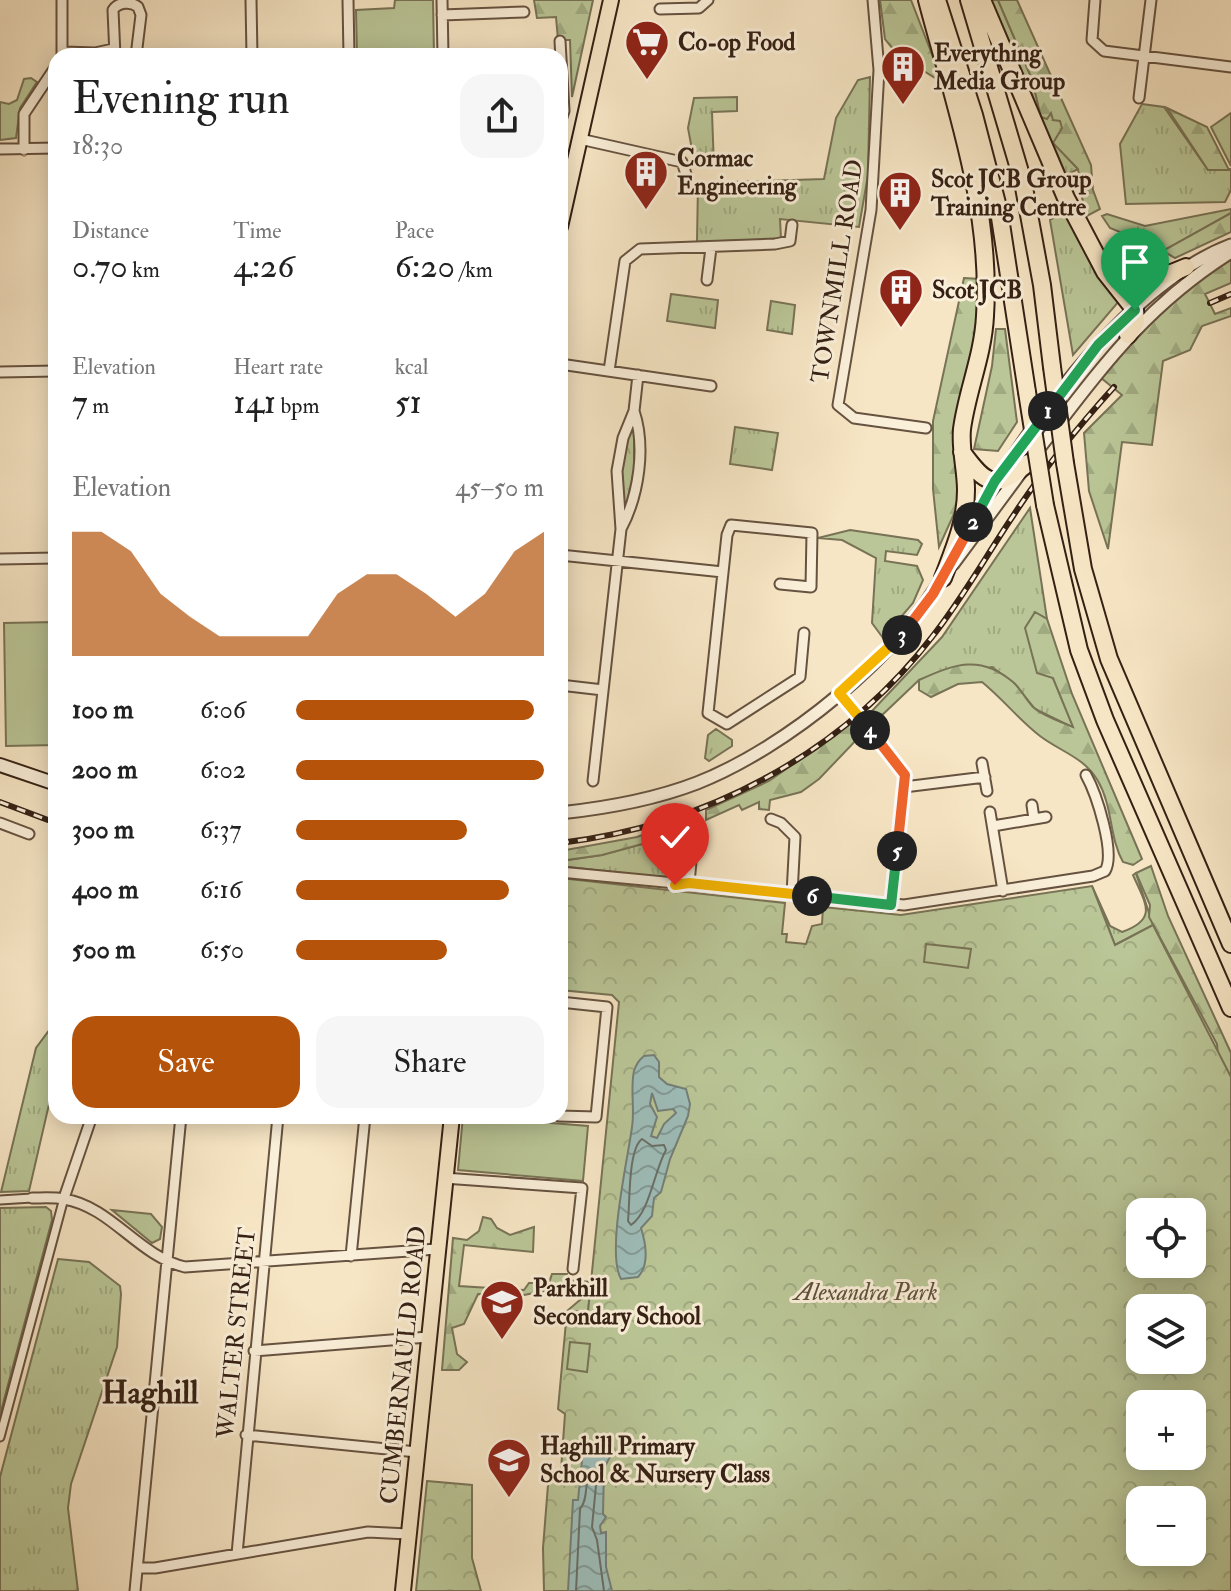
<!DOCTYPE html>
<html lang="en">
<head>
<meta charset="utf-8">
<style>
	body { margin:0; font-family:"IM FELL Double Pica",serif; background:#f6f6f6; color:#222; height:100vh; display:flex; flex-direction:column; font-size:30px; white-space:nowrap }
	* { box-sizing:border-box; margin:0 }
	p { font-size:26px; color:#767676 }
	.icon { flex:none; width:44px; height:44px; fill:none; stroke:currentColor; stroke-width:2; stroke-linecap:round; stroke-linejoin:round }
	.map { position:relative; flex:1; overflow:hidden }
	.sheet { position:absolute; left:48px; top:48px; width:520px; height:1076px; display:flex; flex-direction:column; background:#fff; border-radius:24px; box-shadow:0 4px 20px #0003 }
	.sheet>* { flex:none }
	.tools { position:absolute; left:1126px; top:1198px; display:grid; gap:16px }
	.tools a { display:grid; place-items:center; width:80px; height:80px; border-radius:16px; background:#fff; box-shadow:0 4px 20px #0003; font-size:40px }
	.pin { position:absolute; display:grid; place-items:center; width:68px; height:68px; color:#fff; margin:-82px -34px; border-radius:50% 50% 50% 0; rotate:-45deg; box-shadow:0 0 8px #0007 }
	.pin .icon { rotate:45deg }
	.km { position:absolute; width:40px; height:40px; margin:-20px; border-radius:50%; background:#222; color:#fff; font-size:22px; line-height:40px; text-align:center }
	.round { display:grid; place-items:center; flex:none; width:84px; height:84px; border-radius:24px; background:#f6f6f6 }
	.summary { display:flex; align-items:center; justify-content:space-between; height:136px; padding:0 24px }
	h1 { font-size:44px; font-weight:600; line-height:60px }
	.metrics { display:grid; grid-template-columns:repeat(3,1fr); gap:12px; height:136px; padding:8px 24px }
	.metrics div { display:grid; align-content:center }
	.metrics b { font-size:34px; font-weight:600 }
	.metrics small { font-size:22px; font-weight:400 }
	.metrics p { font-size:22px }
	.chart { height:224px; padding:16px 24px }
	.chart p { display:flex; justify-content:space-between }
	.chart svg { width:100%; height:144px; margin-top:8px; fill:#b45309; opacity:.7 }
	.action { display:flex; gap:16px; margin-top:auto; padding:16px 24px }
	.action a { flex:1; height:92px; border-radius:24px; background:#b45309; color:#fff; font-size:32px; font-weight:600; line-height:92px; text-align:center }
	.action a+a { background:#f6f6f6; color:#222 }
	ul { padding:0 24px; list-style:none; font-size:26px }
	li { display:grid; grid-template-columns:128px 96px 1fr; align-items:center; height:60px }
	li i { height:20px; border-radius:10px; background:#b45309 }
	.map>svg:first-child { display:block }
</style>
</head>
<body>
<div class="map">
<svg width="1231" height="1591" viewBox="0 0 1231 1591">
	<defs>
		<pattern id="grass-tufts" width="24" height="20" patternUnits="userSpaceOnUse" patternTransform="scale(2)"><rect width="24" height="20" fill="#bac697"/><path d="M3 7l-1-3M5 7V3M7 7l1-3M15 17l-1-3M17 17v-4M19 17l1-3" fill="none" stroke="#a0aa81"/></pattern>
		<pattern id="forest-firs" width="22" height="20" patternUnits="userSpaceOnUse" patternTransform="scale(2)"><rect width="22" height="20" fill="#bac697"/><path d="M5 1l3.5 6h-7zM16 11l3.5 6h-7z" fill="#a0aa81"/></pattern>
		<pattern id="park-crowns" width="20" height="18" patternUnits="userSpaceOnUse" patternTransform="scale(2)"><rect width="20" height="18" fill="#bac697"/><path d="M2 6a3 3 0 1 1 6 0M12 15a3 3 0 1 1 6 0" fill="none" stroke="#a0aa81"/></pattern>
		<pattern id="water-waves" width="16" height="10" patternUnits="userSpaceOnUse" patternTransform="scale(2)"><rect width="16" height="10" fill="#9ebeba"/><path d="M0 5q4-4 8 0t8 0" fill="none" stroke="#829a96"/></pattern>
	</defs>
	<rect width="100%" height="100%" fill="#f7e6c5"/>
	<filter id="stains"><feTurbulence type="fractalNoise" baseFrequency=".0025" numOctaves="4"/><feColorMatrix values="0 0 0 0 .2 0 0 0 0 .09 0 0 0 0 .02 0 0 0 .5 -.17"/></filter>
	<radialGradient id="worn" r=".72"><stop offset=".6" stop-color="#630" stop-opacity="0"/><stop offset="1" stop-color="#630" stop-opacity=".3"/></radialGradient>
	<path fill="url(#grass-tufts)" stroke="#787356" stroke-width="2" d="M 991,0 L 998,0 L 1032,79 L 1041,117 L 1051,113 L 1055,115 L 1053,120 L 1060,120 L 1063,128 L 1054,143 L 1078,169 L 1065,176 Z
		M 870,77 L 868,175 L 859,227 L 780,219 L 781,239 L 697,242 L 698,183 L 824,179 L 836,118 L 858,80 Z
		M 737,97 L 737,111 L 712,112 L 714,168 L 695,166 L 688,128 L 694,98 Z
		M 1142,104 L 1164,107 L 1208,170 L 1231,169 L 1231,190 L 1225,202 L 1126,204 L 1120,144 Z
		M 1231,209 L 1231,213 L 1157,254 L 1126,246 L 1120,232 L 1110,228 L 1102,216 L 1107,214 L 1145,226 Z
		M 1066,211 L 1120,300 L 1073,355 L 1050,220 Z
		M 671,294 L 718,300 L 715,328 L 667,321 Z
		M 771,301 L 795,305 L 792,334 L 767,330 Z
		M 634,424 L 634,470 L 625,513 C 621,487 616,445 634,424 Z
		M 735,427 L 778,433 L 772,470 L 730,464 Z
		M 1030,508 L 1047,619 L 1035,613 L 1053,678 L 1074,728 L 1035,709 L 1015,684 L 992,667 L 919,680 L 879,718 L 872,711 L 942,637 Z
		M 850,530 L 918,540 L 922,544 L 917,555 L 886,551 L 885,561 L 917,566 L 923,580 L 913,603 L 883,638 L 872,623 L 876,558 L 842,540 L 818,538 Z
		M 716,729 L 732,740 L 732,746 L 709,761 L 705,758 L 708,735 Z
		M 686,832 L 681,876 L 676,879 L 560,866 L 560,861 L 602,855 Z
		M 1136,873 L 1153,925 L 1115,945 L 1092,886 L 1110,926 L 1122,932 C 1159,919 1145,903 1133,875 Z
		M 56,1021 L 56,1074 L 29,1191 L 1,1192 L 36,1048 Z
		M 46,1207 L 51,1211 L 52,1220 L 0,1415 L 0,1208 Z
		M 112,1210 L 151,1214 L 162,1227 L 160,1239 L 152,1243 Z
		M 58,1259 L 89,1262 L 120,1286 L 121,1294 L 117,1347 L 71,1484 L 68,1508 L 78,1591 L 0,1591 L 0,1477 Z"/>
	<path fill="url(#forest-firs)" stroke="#787356" stroke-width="2" d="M 534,0 L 593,0 L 572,97 L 570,40 L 558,40 L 556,17 L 537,18 Z
		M 880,0 L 911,0 L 943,83 L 897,54 L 885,39 Z
		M 998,0 L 1017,0 L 1091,165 L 1093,190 L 1100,209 L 1085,217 L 1078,169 L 1053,143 L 1062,128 L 1060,121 L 1053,120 L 1051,113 L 1047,119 L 1041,117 L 1032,79 Z
		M 1167,108 L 1207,127 L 1229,170 L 1208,170 Z
		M 1231,213 L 1231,232 L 1175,258 L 1163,251 Z
		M 1231,257 L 1231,283 L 1205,294 L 1215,314 L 1231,308 L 1231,316 L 1202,326 L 1190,350 L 1163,361 L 1152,445 L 1122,442 L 1108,549 L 1089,491 L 1084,433 L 1122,395 L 1100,377 L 1144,324 L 1177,293 Z
		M 964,278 L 980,279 L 979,322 L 955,428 L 958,505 L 939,547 L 933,489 L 933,421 Z
		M 996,329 L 1005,329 L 1017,422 L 998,451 L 974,449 L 992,366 Z
		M 1035,612 L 1047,619 L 1072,694 L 1142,859 L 1133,865 L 1123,862 C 1109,837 1113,807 1098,781 C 1084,757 1061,752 1040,736 C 1019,720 1003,699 982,682 L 958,684 L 931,697 L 919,690 L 919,680 C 955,664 980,654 1013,682 C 1021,689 1026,700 1033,707 C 1043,716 1061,722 1073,727 L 1053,678 L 1037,673 L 1025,628 Z
		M 852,723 L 862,734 L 819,779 L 801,792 L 770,800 L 769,810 L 759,809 L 759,802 L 742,810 L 739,805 L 706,820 L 706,810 L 769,781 Z
		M 688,817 L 686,832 L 602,855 L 560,861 L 560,851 L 637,837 Z
		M 1151,866 L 1168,916 L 1231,1053 L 1231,1206 L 1217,1044 L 1149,917 L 1150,905 L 1136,873 Z
		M 483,1217 L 491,1219 L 497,1228 L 510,1235 L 534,1227 L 533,1252 L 464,1245 L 459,1286 L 524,1290 L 529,1283 L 549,1283 L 552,1274 L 567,1274 L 567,1280 L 591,1282 L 588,1312 L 567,1311 L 581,1299 L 565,1287 L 524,1295 L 478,1294 L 464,1324 L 452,1328 L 457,1354 L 467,1362 L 459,1370 L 442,1370 L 453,1238 L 467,1240 L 479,1231 Z"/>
	<path fill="url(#park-crowns)" stroke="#787356" stroke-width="2" fill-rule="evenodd" d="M 560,878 L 785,903 L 782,934 L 787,934 L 786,942 L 806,944 L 812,926 L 822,924 L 823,907 L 901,915 L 1092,886 L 1115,945 L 1153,925 L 1231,1077 L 1231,1591 L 544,1591 L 543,1548 L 548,1485 L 561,1470 L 565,1414 L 558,1409 L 567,1311 L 588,1312 L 619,1002 L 612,995 L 560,990 ZM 1140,1212 L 1192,1212 L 1192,1264 L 1140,1264 ZM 1140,1308 L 1192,1308 L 1192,1360 L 1140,1360 ZM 1140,1404 L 1192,1404 L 1192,1456 L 1140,1456 ZM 1140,1500 L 1192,1500 L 1192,1552 L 1140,1552 Z
		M 427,1481 L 472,1485 L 472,1558 L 481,1591 L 416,1591 Z"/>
	<path fill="#bac697" stroke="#787356" stroke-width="2" d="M 395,0 L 433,0 L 434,56 L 357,56 L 356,10 L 394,8 Z
		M 31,78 L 37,82 L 20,108 L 16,138 L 0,140 L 0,102 L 9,104 L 17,100 L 24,79 Z
		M 1231,113 L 1231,166 L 1211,127 Z
		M 56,622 L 56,745 L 6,746 L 4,623 Z
		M 926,944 L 971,949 L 968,968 L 924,962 Z
		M 463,1116 L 588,1126 L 583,1181 L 458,1170 Z
		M 570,1342 L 590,1344 L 587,1372 L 567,1369 Z"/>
	<path fill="url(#water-waves)" stroke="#747f78" stroke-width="2" fill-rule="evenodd" d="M 654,1055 L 659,1062 L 659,1077 L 667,1084 L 686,1089 L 690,1104 L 688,1116 L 670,1159 L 661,1192 L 654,1198 L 652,1216 L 641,1228 C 646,1244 650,1264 638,1277 L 621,1279 C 606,1253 628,1158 632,1127 C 635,1108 630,1089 634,1071 C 636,1064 639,1060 644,1056 ZM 652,1093 L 658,1111 L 673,1109 L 676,1113 L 664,1124 L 657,1138 L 651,1136 L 657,1117 L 650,1104 Z
		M 596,1443 L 610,1457 L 604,1468 L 603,1514 L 606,1517 L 600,1526 L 601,1533 L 606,1532 L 606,1567 L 612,1591 L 568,1591 L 573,1500 L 578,1500 L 583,1451 Z"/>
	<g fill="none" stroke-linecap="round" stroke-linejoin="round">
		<path stroke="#6a6f67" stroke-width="2" d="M 642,1139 L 652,1146 L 664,1145 L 666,1150 C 654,1171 650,1212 631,1225 L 628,1221 C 630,1202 628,1149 642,1139 Z
			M 576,1591 L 580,1509 C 590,1497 582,1481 593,1472 L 597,1475 L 592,1527 L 597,1540 L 604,1591"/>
		<g stroke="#665240" stroke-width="11">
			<path id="pedestrian" d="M 0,1200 L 32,1198
				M 0,1437 L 64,1198"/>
		</g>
		<g stroke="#665240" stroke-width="13">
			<path id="minor" d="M 62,0 L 62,56
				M 251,0 L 252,56
				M 348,0 L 349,56
				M 442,0 L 443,56
				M 873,0 L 879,70 L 871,210 L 838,405 L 854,418 L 926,428
				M 1095,0 L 1092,40 L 1104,51 L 1231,67
				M 660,9 L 699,8 L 708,0
				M 442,15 L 524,12
				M 560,41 L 564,111 L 560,123
				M 64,52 L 95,53 L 113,49
				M 115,56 L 113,10 C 118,2 131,1 138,7 L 141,15 L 136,56
				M 1139,98 L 1151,0
				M 580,139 L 682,162 L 687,177
				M 0,149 L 56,148
				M 24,150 L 24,114 L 56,66
				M 707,280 L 711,248
				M 560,364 L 711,386
				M 609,371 L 625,261 L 640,249 L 775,244 L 790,241 L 792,225
				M 0,372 L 56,371
				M 621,529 C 639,495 646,447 634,411
				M 560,555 L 723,572
				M 0,559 L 56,558
				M 780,584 L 811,587 L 812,533 L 731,525 L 727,535 L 708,713 L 727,724 L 800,677 L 804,633
				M 560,685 L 603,690
				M 869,728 L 905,775 L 891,905
				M 982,763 L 987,791
				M 593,781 L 621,529 L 617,471 L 623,438 L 634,411 L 638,375
				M 904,787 L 985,777
				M 1032,805 L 1034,819
				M 990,812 L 1003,891
				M 771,819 L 781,823 L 795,837 L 792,894
				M 0,823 L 29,834
				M 993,826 L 1046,817
				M 560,872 L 904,905 L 1093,876 L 1105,871 C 1116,853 1096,793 1086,775
				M 689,883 L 695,819
				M 559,1116 L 596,1117 L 607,1007 L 560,1002
				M 444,1178 L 582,1188 L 573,1269
				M 32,1198 C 42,1198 54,1197 64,1199 C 112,1207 138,1256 185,1267 L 437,1249
				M 64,1198 L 92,1116
				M 351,1256 L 365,1116
				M 254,1351 L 428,1337
				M 246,1435 L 417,1452
				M 237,1554 L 278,1116
				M 138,1568 L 155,1568 L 368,1532 L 408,1534
				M 135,1591 L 181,1116"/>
		</g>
		<g stroke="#665240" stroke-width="15">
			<path id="tertiary" d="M 1034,455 C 1098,373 1141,309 1231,252
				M 961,543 C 1017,442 1120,287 1231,245
				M 953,564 L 1021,472
				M 560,813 C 607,808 653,800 697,783 C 786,748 900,656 945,572"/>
		</g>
		<g stroke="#352014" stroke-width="16">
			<path id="secondary" d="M 0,765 L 56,784"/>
		</g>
		<g stroke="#352014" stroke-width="18">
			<path id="primary" d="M 560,227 L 611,0
				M 403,1591 L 452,1116"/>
		</g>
		<g stroke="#352014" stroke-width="20">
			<path id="motorway" d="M 927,0 C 954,103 992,208 985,316 C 983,356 967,391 962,429 C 960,450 966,469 966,490 C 966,522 954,549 943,578
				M 937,0 L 974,115 L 999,211 L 1027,392
				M 969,0 L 1023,182 L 1042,285 L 1052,367
				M 982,0 L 1066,198 L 1105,272 L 1135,310 L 1136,322 L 1128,335
				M 1104,262 C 1132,285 1155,281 1186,267
				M 962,452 C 986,485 995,491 1028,463
				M 1065,463 L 1083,569 L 1109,659 L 1231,944
				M 1045,505 L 1079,650 L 1105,720 L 1231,1008"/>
		</g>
		<use href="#pedestrian" stroke="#faefd9" stroke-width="7"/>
		<use href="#minor" stroke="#faefd9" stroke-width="9"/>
		<use href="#tertiary" stroke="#faefd9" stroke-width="11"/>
		<use href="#secondary" stroke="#faefd9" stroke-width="12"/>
		<use href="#primary" stroke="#f7e6c5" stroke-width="14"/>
		<use href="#motorway" stroke="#f7e6c5" stroke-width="16"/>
		<g stroke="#352014" stroke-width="6">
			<path id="rail" d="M 1210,303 L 1231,294
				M 0,802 L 56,823
				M 560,843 C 705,826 842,754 932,637 C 962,599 986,556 1013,516 C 1043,470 1077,428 1114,387"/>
		</g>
		<use href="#rail" stroke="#faefd9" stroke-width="3" stroke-dasharray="9" stroke-linecap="butt"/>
		<g stroke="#665240" stroke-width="13" stroke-linecap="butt">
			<path id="minor-bridge" d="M 849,706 L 869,728"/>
		</g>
		<g stroke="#352014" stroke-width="20" stroke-linecap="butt">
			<path id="motorway-bridge" d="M 1052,367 L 1065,463
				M 1027,392 L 1045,505"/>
		</g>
		<use href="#minor-bridge" stroke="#faefd9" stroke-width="9"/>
		<use href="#motorway-bridge" stroke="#f7e6c5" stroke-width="16"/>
	</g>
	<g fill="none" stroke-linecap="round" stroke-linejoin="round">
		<g stroke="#fff" stroke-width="16">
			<path id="split-1" d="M 1048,411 L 1098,345 L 1135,310"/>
		</g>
		<g stroke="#fff" stroke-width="16">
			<path id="split-2" d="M 973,522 L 995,481 L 1048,411"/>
		</g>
		<g stroke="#fff" stroke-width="16">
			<path id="split-3" d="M 902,635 L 933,594 L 973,522"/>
		</g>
		<g stroke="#fff" stroke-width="16">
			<path id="split-4" d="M 870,730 L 839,693 L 902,635"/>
		</g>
		<g stroke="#fff" stroke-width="16">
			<path id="split-5" d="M 870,730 L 905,775 L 897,851"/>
		</g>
		<g stroke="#fff" stroke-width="16">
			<path id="split-6" d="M 812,896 L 891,905 L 897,851"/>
		</g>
		<g stroke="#fff" stroke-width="16">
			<path id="split-7" d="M 675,885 L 689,883 L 812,896"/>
		</g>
		<use href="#split-1" stroke="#22a559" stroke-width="10"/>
		<use href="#split-2" stroke="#22a559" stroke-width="10"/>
		<use href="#split-3" stroke="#f0652b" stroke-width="10"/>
		<use href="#split-4" stroke="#f5b400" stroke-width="10"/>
		<use href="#split-5" stroke="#f0652b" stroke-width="10"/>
		<use href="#split-6" stroke="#22a559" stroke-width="10"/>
		<use href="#split-7" stroke="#f5b400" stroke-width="10"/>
	</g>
	<defs>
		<g id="supermarket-pin" transform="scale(2.3)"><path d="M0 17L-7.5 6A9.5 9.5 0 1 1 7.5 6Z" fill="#8f2418" stroke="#faefd9"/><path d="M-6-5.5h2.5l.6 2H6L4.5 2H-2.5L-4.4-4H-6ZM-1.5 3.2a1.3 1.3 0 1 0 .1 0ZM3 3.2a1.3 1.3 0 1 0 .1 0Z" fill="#fff"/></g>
		<g id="building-pin" transform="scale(2.3)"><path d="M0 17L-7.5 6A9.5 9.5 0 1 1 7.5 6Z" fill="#8f2418" stroke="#faefd9"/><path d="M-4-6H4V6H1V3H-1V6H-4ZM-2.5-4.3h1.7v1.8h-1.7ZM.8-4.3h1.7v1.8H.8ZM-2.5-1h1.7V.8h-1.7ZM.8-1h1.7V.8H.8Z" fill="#fff"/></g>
		<g id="school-pin" transform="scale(2.3)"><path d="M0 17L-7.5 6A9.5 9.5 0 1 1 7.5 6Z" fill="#8f2418" stroke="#faefd9"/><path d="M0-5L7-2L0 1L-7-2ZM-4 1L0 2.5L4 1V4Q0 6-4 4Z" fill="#fff"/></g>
	</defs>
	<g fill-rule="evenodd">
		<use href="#supermarket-pin" x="647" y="42"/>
		<use href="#building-pin" x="903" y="67"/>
		<use href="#building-pin" x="646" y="172"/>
		<use href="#building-pin" x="900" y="193"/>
		<use href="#building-pin" x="901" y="290"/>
		<use href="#school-pin" x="502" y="1302"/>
		<use href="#school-pin" x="509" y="1460"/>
	</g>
	<g text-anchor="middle" stroke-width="6" stroke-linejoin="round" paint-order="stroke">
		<g font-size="24" font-weight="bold" fill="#352014" stroke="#faefd9" text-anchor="start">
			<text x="678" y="50">Co-op Food</text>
			<text x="934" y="61">Everything<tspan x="934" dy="28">Media Group</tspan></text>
			<text x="677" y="166">Cormac<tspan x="677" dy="28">Engineering</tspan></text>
			<text x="931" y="187">Scot JCB Group<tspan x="931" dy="28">Training Centre</tspan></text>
			<text x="932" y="298">Scot JCB</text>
			<text x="533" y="1296">Parkhill<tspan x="533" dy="28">Secondary School</tspan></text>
			<text x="540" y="1454">Haghill Primary<tspan x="540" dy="28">School &amp; Nursery Class</tspan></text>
		</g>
		<g font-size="24" fill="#352014" stroke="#faefd9">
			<text transform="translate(837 271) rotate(-81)" y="8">TOWNMILL ROAD</text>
			<text transform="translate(236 1333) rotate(-84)" y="8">WALTER STREET</text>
			<text transform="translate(403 1365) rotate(-84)" y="8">CUMBERNAULD ROAD</text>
		</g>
		<g font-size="24" font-style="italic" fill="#5d523b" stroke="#faefd9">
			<text x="866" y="1300">Alexandra Park</text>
		</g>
		<g font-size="32" font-weight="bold" fill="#352014" stroke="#faefd9">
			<text x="150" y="1403">Haghill</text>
		</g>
	</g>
	<rect width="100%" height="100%" filter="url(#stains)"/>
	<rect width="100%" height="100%" fill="url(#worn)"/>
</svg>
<div class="tools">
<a><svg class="icon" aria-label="locate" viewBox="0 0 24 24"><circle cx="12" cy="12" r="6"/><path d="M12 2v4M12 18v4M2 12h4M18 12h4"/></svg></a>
<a><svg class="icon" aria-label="layers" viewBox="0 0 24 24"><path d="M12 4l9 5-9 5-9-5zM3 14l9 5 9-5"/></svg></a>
<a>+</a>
<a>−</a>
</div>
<div class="pin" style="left:1135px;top:310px;background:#1e9e55"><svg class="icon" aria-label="arrive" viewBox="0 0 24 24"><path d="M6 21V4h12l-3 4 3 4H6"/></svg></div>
<div class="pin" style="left:675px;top:885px;background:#d93025"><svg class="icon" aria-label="check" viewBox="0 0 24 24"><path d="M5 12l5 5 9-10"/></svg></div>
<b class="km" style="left:1048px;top:411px">1</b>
<b class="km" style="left:973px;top:522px">2</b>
<b class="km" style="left:902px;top:635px">3</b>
<b class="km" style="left:870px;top:730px">4</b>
<b class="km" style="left:897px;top:851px">5</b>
<b class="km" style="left:812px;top:896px">6</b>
<section class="sheet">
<div class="summary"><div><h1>Evening run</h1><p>18:30</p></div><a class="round"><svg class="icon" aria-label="share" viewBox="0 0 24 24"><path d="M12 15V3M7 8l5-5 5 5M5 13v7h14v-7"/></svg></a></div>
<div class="metrics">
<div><p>Distance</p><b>0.70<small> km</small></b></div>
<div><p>Time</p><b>4:26</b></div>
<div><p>Pace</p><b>6:20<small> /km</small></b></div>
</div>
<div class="metrics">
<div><p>Elevation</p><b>7<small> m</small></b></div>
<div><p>Heart rate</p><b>141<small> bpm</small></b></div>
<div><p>kcal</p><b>51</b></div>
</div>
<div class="chart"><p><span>Elevation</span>45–50 m</p>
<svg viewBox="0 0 160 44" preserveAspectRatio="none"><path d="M0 44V6L10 6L20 12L30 25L40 32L50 38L60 38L70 38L80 38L90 25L100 19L110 19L120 25L130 32L140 25L150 12L160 6V44z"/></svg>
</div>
<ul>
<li><b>100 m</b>6:06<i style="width:96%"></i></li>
<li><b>200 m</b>6:02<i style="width:100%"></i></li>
<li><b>300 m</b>6:37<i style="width:69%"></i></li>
<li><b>400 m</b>6:16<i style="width:86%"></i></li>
<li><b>500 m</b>6:50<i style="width:61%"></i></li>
</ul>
<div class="action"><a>Save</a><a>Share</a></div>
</section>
</div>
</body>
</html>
